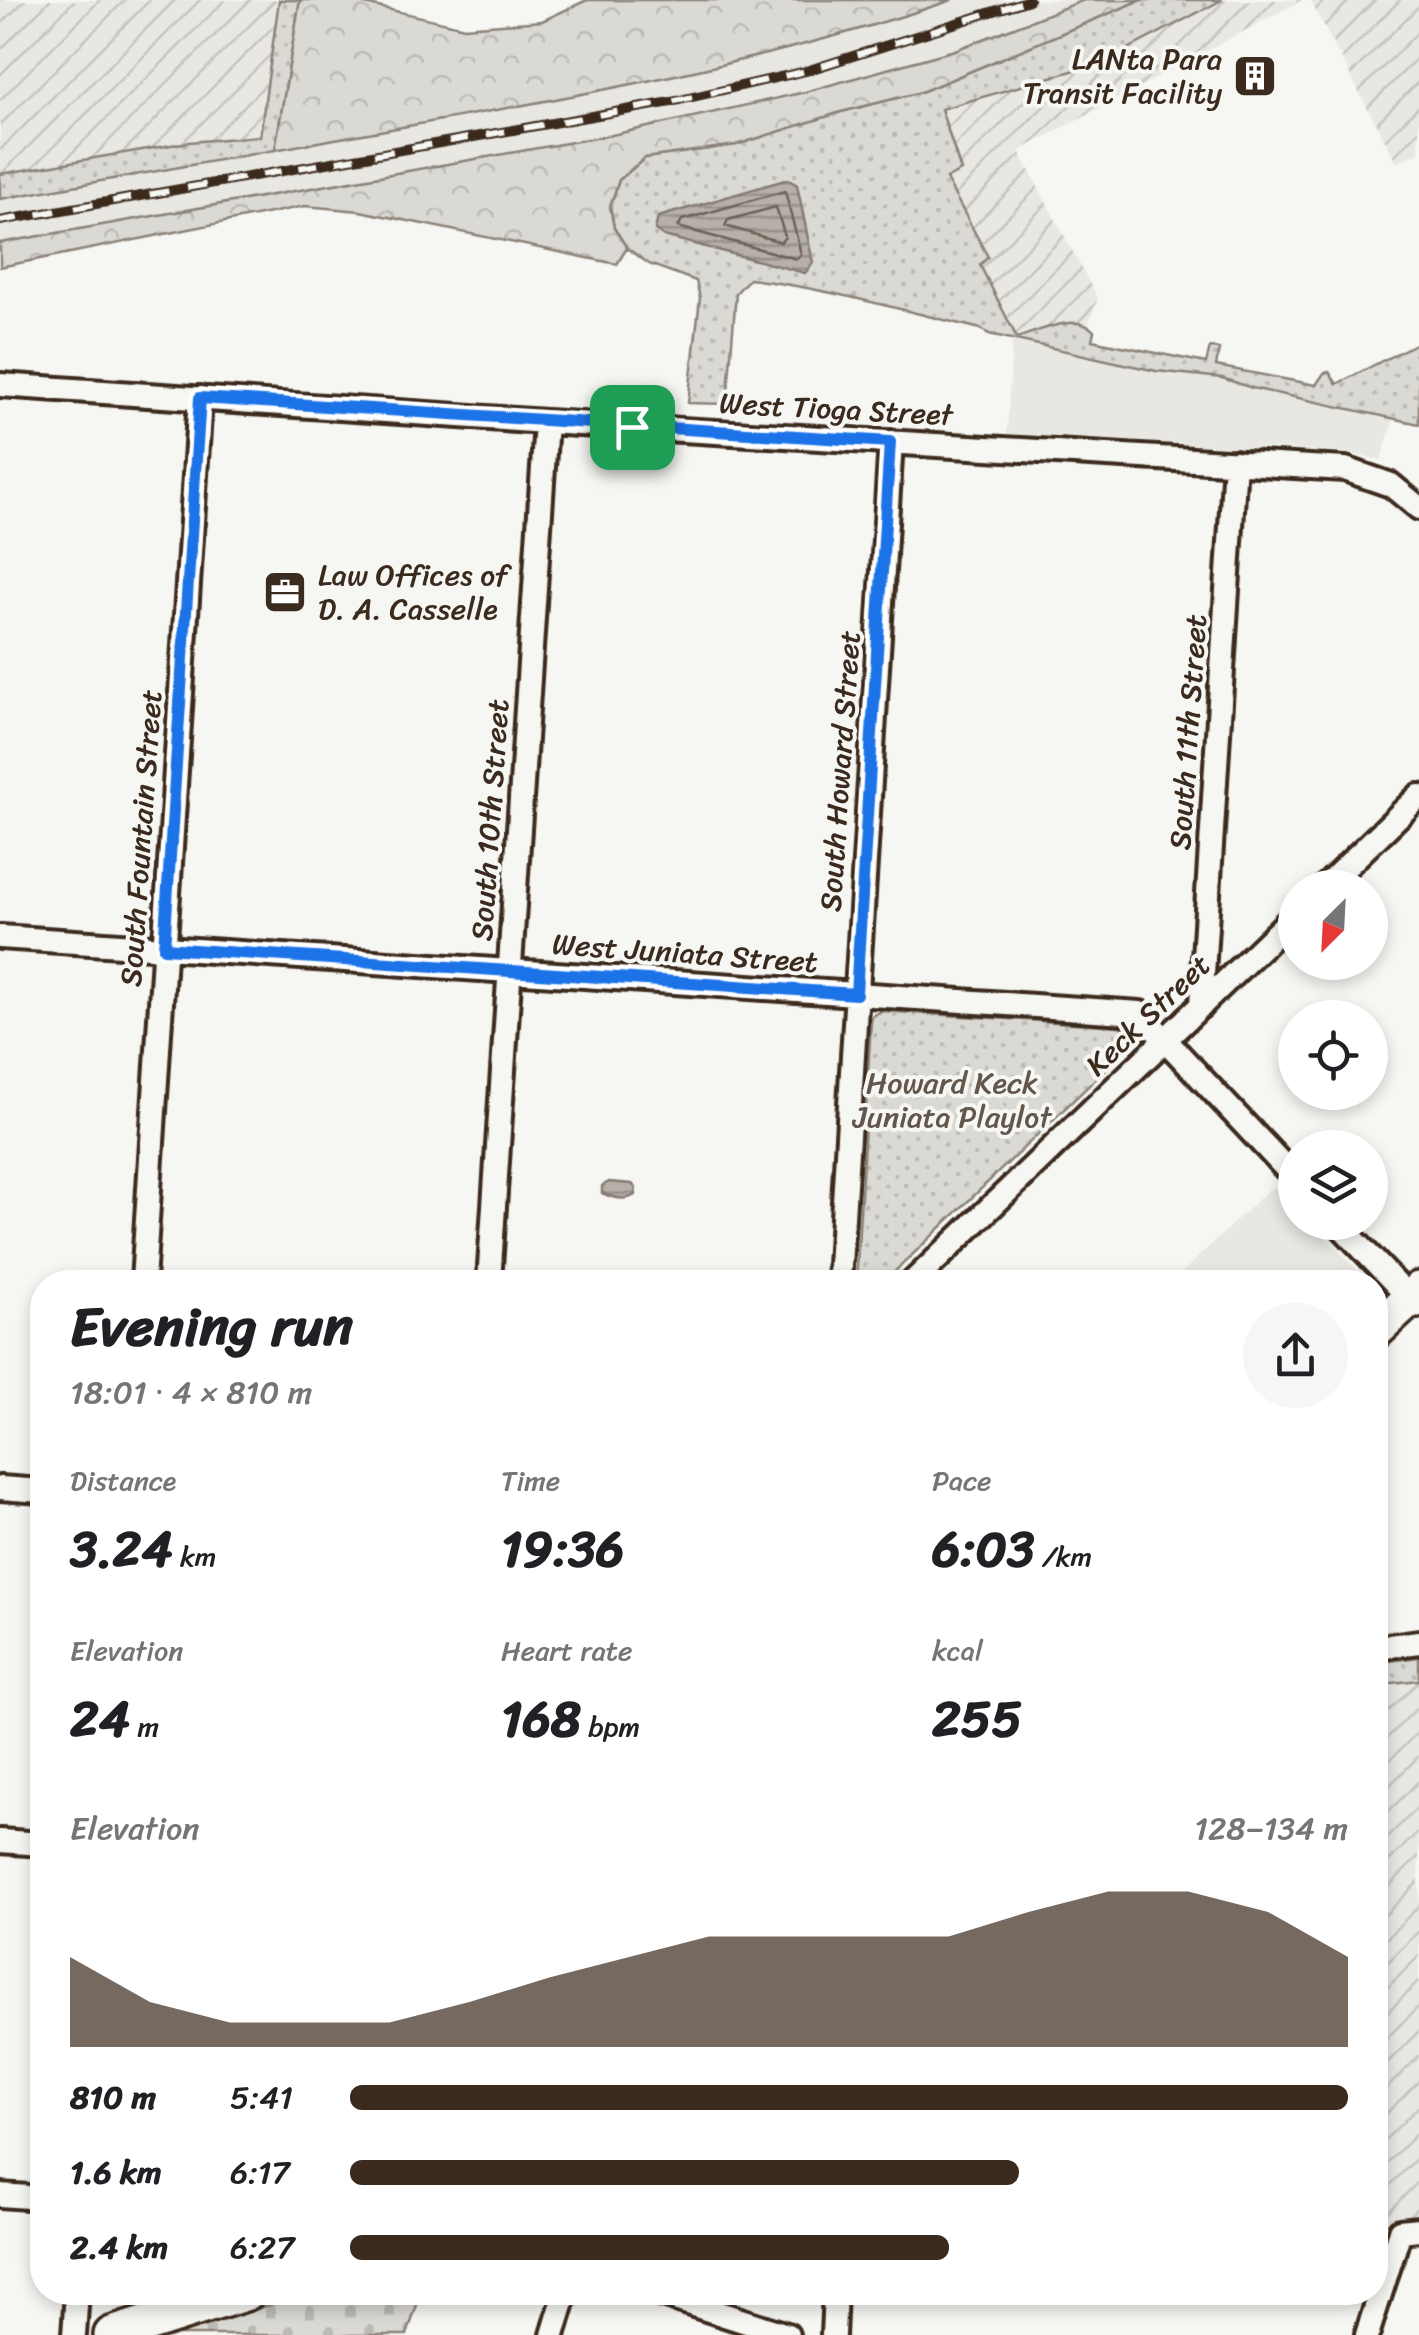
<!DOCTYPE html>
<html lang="en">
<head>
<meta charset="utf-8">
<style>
	body { margin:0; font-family:Sriracha,sans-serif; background:#f6f6f6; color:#202124; height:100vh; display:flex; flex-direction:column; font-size:38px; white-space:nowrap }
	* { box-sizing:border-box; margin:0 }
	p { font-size:32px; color:#757577 }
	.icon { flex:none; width:55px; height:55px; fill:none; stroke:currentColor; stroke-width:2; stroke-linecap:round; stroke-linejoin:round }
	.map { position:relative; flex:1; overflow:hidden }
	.drawer { position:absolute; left:30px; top:1270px; width:1358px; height:1035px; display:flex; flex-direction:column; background:#fff; border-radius:40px; box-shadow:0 5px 15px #0003 }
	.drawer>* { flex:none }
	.needle { width:65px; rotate:204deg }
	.fabs { position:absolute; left:1278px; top:870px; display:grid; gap:20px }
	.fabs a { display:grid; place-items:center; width:110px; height:110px; border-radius:50%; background:#fff; box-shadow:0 5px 15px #0003; font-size:50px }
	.pin { position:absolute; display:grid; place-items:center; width:85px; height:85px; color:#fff; margin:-42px; border-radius:20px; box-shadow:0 5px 15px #0006 }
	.round { display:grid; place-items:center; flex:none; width:105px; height:105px; border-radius:52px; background:#f6f6f6 }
	.summary { display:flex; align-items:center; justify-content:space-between; height:170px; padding:0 40px }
	h1 { font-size:55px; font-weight:700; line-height:75px }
	.figures { display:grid; grid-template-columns:repeat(3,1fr); gap:15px; height:170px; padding:10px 40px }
	.figures div { display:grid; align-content:center }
	.figures b { font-size:50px; font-weight:700 }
	.figures small { font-size:28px; font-weight:400 }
	.figures p { font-size:28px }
	.chart { height:280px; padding:20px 40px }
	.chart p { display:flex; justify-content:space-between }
	.chart svg { width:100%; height:180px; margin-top:10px; fill:#3b2a1e; opacity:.7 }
	ul { padding:0 40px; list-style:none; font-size:32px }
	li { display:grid; grid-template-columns:160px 120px 1fr; align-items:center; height:75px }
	li i { height:25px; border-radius:12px; background:#3b2a1e }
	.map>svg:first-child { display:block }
</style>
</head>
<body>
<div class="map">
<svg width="1419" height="2335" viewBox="0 0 1419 2335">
	<defs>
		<pattern id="industrial-furrows" width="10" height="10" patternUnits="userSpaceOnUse" patternTransform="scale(2.5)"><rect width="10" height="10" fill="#e8e7e2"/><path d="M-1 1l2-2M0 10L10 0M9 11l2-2" fill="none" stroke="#c8c6c1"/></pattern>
		<pattern id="grass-dots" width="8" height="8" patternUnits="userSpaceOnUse" patternTransform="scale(2.5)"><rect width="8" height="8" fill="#dad9d3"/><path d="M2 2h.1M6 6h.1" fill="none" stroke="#bcbab5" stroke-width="1.8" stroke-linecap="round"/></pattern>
		<pattern id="forest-crowns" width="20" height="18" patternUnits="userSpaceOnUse" patternTransform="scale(2.5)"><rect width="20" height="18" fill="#dad9d3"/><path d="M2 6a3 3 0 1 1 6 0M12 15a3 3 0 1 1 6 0" fill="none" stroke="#bcbab5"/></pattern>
		<pattern id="cemetery-stones" width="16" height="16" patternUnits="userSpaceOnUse" patternTransform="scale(2.5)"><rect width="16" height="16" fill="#dad9d3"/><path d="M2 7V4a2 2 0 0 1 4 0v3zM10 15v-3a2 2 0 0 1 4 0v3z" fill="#bcbab5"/></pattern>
		<pattern id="water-rules" width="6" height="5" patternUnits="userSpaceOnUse" patternTransform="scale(2.5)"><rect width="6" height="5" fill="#b6b0a9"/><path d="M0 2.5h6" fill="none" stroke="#958f89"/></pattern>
	</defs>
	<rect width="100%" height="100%" fill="#f6f6f2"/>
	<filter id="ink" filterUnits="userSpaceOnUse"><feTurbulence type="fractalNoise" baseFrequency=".01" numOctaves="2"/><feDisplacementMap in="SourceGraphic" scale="20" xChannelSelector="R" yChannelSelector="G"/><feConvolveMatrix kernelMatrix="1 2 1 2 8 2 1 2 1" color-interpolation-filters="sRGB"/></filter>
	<g filter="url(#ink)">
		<path fill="#e8e7e2" d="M 952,0 L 1084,0 L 955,50 L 805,92 L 612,135 L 0,243 L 0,199 L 716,68 L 886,23 Z
			M 1012,339 L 1156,371 L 1222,378 L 1252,388 L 1394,418 L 1381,460 L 1338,452 L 1007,434 Z
			M 1276,1187 L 1295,1205 L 1295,1222 L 1312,1223 L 1369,1282 L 1172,1282 L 1268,1190 Z"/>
		<path fill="url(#industrial-furrows)" d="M 0,0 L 279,0 L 260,136 L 189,142 L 0,174 Z
			M 1222,0 L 1302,0 L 1019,151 L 1098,299 L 1088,324 L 1071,322 L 1017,338 L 980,265 L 987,257 L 946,179 L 941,109 L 1103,62 Z
			M 1310,0 L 1419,0 L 1419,152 L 1397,163 Z
			M 1419,1657 L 1419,2215 L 1375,2221 L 1375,1663 Z"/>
		<path fill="url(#grass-dots)" stroke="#8a8278" stroke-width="2.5" d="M 279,0 L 300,0 L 275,150 L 0,199 L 0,174 L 189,142 L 260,136 Z
			M 1141,0 L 1222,0 L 1103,62 L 941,109 L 961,171 L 946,179 L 988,257 L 980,265 L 1017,338 C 1039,331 1077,312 1094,331 L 1092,340 L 1206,363 L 1210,348 L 1219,349 L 1216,366 L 1316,385 L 1324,373 L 1329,372 L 1337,384 L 1419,342 L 1419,424 L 1252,388 L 1222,378 L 1156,371 L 989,334 L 981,329 C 904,311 827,288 749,279 L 736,293 L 727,404 L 688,403 L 700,298 L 696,281 L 649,264 L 627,248 L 614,228 L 610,206 L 619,180 L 645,158 L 736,145 L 841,112 L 921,92 Z
			M 882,1011 L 1119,1026 L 1130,1031 L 1133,1043 L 884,1282 L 856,1282 L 871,1021 L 873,1015 Z
			M 1419,1657 L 1419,1680 L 1375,1685 L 1375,1663 Z"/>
		<path fill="url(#forest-crowns)" stroke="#8a8278" stroke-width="2.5" d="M 300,0 L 348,0 L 464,27 L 542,21 L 587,0 L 952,0 C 733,75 502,108 275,150 Z
			M 1084,0 L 1141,0 L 921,92 L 841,112 L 736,145 L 645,158 L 619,180 L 610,206 L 614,228 L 627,248 L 617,264 L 360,211 L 305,206 L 0,267 L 0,243 L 612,135 L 805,92 L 955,50 Z"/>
		<path fill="url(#cemetery-stones)" stroke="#8a8278" stroke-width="2.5" d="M 311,2292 L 421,2293 L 407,2335 L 173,2335 Z"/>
		<path fill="url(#water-rules)" stroke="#857a71" stroke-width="2.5" d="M 788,179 L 797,185 L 813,263 L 805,273 L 664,236 L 655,230 L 658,217 Z
			M 609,1182 L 632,1184 L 636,1188 L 635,1195 C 625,1202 611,1197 602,1193 L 602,1186 Z"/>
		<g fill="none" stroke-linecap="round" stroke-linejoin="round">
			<path stroke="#6c6056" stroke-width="2.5" d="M 785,191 L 801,254 L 797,259 L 678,227 L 682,220 Z
				M 776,207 L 785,237 L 781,242 L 725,226 L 728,220 Z"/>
			<g stroke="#3b2a1e" stroke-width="30">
				<path id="minor" d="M 0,385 L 546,422 L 1345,469 L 1391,485 L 1419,508
					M 1324,888 L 1419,796
					M 0,937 L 1140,1013 L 1295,1178
					M 1201,1006 L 1235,462
					M 1337,1222 L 1417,1306
					M 143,1282 L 200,398
					M 489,1282 L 546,422
					M 839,1282 L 891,442
					M 913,1282 L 1295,915
					M 0,1488 L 42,1491
					M 1375,1648 L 1419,1642
					M 0,1841 L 42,1844
					M 0,2195 L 42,2198
					M 653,2292 L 787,2335
					M 74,2335 L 77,2292
					M 553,2335 L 566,2292
					M 833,2335 L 835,2292
					M 1367,2335 L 1400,2231 L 1419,2229"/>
			</g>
			<g stroke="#3b2a1e" stroke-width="42">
				<path id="primary" d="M 1375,1331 L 1419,1290
					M 112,2335 L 247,2292"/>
			</g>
			<use href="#minor" stroke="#f6f6f2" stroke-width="22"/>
			<use href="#primary" stroke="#f6f6f2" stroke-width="35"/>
			<g stroke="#3b2a1e" stroke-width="10">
				<path id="rail" d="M 0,221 L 671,102 L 806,71 L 1029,0"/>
			</g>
			<use href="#rail" stroke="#f6f6f2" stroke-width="6" stroke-dasharray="19" stroke-linecap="butt"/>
		</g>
	</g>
	<g fill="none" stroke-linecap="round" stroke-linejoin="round" filter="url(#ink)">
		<g stroke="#fff" stroke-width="20">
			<path id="route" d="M 200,398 L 890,442 L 856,994 L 164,948 Z"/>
		</g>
		<use href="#route" stroke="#1a73e8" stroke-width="12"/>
	</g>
	<defs>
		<g id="building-square" transform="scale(2.25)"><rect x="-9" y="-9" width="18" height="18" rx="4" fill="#3b2a1e" stroke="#f6f6f2"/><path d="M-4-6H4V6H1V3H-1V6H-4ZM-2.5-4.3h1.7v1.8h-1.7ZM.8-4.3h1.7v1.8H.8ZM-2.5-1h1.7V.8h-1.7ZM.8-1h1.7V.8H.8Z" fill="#fff"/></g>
		<g id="office-square" transform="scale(2.25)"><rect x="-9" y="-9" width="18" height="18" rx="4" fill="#3b2a1e" stroke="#f6f6f2"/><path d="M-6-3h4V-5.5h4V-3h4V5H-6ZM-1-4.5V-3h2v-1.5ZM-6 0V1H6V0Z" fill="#fff"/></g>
	</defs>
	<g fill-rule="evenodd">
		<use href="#building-square" x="1255" y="76"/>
		<use href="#office-square" x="285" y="592"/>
	</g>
	<g text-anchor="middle" stroke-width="8" stroke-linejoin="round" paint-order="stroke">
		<g font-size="30" fill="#3b2a1e" stroke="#f6f6f2" text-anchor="end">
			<text x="1222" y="69">LANta Para<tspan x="1222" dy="34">Transit Facility</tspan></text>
			<text x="318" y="585" text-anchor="start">Law Offices of<tspan x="318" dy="34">D. A. Casselle</tspan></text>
		</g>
		<g font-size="30" fill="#3b2a1e" stroke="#f6f6f2">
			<text transform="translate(836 409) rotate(3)" y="10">West Tioga Street</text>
			<text transform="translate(1188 732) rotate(-86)" y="10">South 11th Street</text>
			<text transform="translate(840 771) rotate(-86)" y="10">South Howard Street</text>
			<text transform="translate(490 820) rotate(-86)" y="10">South 10th Street</text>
			<text transform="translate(141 838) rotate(-86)" y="10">South Fountain Street</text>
			<text transform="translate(685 953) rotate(4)" y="10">West Juniata Street</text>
			<text transform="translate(1148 1015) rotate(-44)" y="10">Keck Street</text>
		</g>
		<g font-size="30" fill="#63564b" stroke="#f6f6f2">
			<text x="952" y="1093">Howard Keck<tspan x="952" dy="34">Juniata Playlot</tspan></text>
		</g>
	</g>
</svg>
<div class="fabs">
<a><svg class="needle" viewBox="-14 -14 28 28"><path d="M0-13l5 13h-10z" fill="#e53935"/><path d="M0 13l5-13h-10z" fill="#757577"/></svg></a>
<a><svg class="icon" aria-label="locate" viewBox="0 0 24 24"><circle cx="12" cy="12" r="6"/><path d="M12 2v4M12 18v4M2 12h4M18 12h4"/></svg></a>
<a><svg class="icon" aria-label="layers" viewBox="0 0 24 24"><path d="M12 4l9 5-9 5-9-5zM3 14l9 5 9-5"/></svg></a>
</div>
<div class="pin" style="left:632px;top:427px;background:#1e9e55"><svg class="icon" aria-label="arrive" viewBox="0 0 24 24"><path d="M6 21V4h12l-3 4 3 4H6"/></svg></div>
<section class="drawer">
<div class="summary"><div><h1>Evening run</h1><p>18:01 · 4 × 810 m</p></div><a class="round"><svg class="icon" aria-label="share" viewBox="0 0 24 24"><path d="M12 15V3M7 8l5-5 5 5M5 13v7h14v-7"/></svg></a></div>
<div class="figures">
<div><p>Distance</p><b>3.24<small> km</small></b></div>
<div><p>Time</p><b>19:36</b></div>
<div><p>Pace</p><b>6:03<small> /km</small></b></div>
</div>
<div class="figures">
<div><p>Elevation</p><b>24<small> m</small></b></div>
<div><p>Heart rate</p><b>168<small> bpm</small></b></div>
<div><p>kcal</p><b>255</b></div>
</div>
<div class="chart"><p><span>Elevation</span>128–134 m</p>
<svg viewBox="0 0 160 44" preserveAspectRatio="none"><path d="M0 44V22L10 33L20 38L30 38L40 38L50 33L60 27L70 22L80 17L90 17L100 17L110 17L120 11L130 6L140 6L150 11L160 22V44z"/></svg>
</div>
<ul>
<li><b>810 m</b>5:41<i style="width:100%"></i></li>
<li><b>1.6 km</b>6:17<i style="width:67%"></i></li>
<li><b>2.4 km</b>6:27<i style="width:60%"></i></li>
</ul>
</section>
</div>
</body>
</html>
